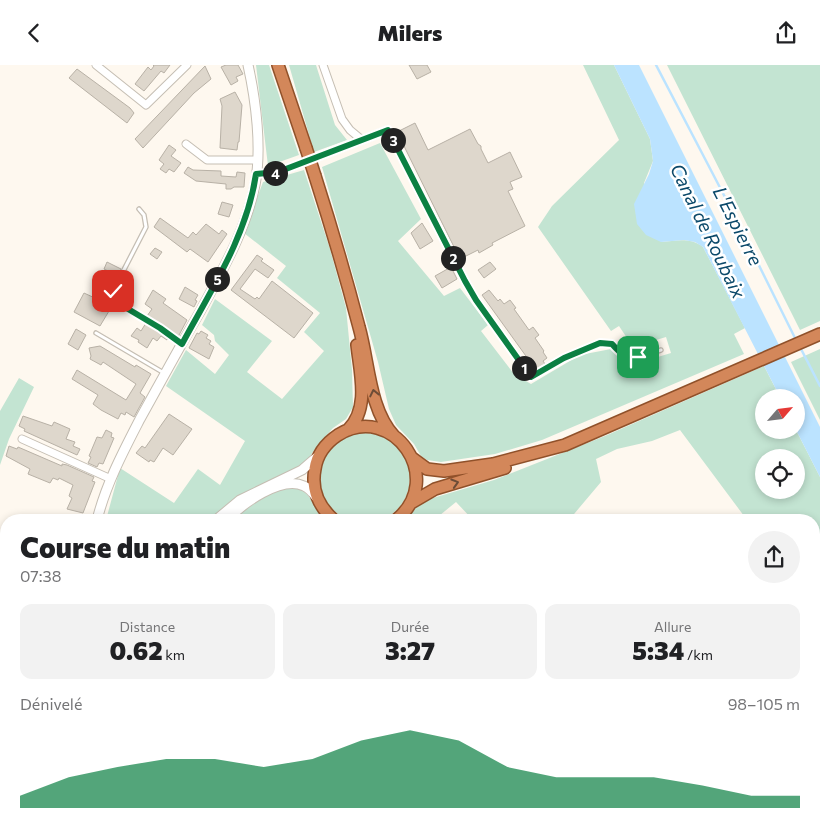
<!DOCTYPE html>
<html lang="fr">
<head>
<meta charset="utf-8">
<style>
	body { margin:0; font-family:Commissioner,sans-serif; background:#f2f2f2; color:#202124; height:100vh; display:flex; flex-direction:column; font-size:19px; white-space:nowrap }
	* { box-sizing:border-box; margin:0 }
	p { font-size:16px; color:#757577 }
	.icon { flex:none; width:28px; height:28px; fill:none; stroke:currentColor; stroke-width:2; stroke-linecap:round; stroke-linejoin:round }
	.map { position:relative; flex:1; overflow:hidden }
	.side { position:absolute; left:0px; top:449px; width:820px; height:321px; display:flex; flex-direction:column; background:#fff; border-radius:20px 20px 0 0; box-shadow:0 2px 8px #0003 }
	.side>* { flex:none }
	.needle { width:32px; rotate:62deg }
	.tools { position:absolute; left:755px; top:324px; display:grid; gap:10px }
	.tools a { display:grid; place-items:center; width:50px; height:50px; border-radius:50%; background:#fff; box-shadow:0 2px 8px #0003; font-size:25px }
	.pin { position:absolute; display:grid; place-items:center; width:42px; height:42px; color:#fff; margin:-21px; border-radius:10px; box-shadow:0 2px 8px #0006 }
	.km { position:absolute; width:25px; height:25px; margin:-12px; border-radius:50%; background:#222; color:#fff; font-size:14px; line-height:25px; text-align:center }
	.round { display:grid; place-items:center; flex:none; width:52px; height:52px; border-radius:26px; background:#f2f2f2 }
	.overview { display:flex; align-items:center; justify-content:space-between; height:85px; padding:0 20px }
	h1 { font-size:28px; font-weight:800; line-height:38px }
	.figures { display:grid; grid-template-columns:repeat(3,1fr); gap:8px; height:85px; padding:5px 20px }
	.figures div { display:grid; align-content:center; border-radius:12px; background:#f2f2f2; text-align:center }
	.figures b { font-size:25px; font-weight:800 }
	.figures small { font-size:14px; font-weight:400 }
	.figures p { font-size:14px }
	.chart { height:140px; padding:10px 20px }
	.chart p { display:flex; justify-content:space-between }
	.chart svg { width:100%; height:90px; margin-top:5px; fill:#0b8043; opacity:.7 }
	header { display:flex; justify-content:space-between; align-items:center; height:65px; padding:0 20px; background:#fff; font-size:22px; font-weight:800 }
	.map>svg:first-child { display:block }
</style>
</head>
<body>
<header><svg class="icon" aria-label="back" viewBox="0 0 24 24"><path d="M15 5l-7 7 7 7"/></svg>Milers<svg class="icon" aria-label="share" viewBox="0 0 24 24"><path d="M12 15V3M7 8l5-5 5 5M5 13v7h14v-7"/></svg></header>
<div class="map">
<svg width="820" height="769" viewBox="0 0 820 769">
	<rect width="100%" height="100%" fill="#fef8ef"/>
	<path fill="#c3e4d2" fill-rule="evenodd" d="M 256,0 L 269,0 L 299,90 L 268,101 Z
		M 289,0 L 316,0 L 335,60 L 347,75 L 314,87 Z
		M 583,0 L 614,0 L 650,74 L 653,96 L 644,118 L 661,177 C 676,176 690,172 703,182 L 745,263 L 734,269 L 744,289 L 542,375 L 495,389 L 441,397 L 427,395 L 421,391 L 414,379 L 396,360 L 389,344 L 378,297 L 322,102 L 380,78 L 421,154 L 398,176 L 444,231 L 460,223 L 488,260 L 481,266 L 514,309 L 531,319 L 580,290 L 611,284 L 631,300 L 671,288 L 666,272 L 633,282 L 619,261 L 611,266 L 538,162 L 552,141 L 619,75 Z
		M 667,0 L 820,0 L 820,256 L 800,265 Z
		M 304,105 L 330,184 L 346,243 L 352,305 L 353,342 L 346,354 L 333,363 L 317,381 L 305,399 L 235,435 L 210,455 L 106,455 L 120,403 L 174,438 L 198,404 L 220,420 L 245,376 L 166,321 L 186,285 L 215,309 L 229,290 L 215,276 L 214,270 L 202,260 L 215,234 L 272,276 L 247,307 L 282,334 L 324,286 L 304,267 L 320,248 L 277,213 L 286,201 L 244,168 L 263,117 Z
		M 820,284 L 820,355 L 791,297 Z
		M 764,301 L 780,332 L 764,332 L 764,365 L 796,365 L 820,412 L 820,520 L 814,524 L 814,455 L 747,455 L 680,365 L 652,376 L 617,384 L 596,394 L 601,417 L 569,455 L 473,455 L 456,437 L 434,455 L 404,455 L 420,439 L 433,433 L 494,415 L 605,371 ZM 764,392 L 796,392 L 796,425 L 764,425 Z
		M 19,313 L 34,322 L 9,374 L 0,400 L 0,346 Z
		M320 413a45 45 0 1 1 90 0a45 45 0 1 1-90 0Z
		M 291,422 C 312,425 312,440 323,455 L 234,455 C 251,439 268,428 291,422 Z
		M 0,497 L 6,516 L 6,567 L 0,557 Z
		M 0,597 L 6,603 L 6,764 L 105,764 L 97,769 L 0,769 Z
		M 136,764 L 153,764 L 153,769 L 127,769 Z
		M 169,764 L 217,764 L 212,769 L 170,769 Z
		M 522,764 L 619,764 L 629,769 L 519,769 Z"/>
	<path fill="#bbe3ff" d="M 614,0 L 639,0 L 820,362 L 820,412 L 796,365 L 796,332 L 780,332 L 703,182 L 695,177 L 684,175 L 661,177 L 646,170 L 637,159 L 634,139 L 649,109 L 653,96 L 650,74 Z"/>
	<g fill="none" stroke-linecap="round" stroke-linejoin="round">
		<path stroke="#bbe3ff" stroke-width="2.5" d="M 656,0 L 727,136 L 796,275
			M 800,282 L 820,321"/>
	</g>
	<path fill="#ded7cc" stroke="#b8b1a6" d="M 153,0 L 170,0 L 164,8 L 161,6 L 144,26 L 135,19 L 148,2 L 151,5 L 154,1 Z
		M 226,0 L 238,0 L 243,9 L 236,12 L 238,16 L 231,20 L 221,2 Z
		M 409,0 L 427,0 L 431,7 L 417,14 Z
		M 205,1 L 211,14 L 194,28 L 143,83 L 135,74 Z
		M 77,4 L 130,43 L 134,48 L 127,58 L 69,13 Z
		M 235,27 L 242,40 L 239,77 L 238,77 L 237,85 L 220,83 L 222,41 L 220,34 Z
		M 415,58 L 428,85 L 470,64 L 478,79 L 481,81 L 481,84 L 488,98 L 510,87 L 522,112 L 510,117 L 513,124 L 508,126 L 525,161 L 492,178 L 493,180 L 479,188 L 478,185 L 460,194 L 397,67 Z
		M 169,80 L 176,85 L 171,91 L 181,98 L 174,107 L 169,104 L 166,108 L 160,104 L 164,99 L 159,95 Z
		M 188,102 L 193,105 L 221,106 L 221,111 L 236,112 L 237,107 L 245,108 L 244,122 L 234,122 L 231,124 L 226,124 L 226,119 L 196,116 L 184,108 Z
		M 222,137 L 233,140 L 229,152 L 218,149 Z
		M 160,153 L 188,173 L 193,167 L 196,170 L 206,159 L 219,169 L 222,165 L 227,169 L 208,197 L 190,184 L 187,187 L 154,162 Z
		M 422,158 L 433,176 L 420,184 L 411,168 Z
		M 155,183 L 162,187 L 157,194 L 150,189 Z
		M 257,190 L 263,194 L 261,196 L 274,205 L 268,213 L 255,204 L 240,224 L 255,234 L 257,232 L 259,234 L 272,216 L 313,248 L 294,273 L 231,225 Z
		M 107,197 L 121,204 L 113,218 L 105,214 L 108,206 L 104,204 Z
		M 490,197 L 496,204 L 484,213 L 478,205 Z
		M 451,202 L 457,214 L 442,223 L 435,211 Z
		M 185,222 L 198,230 L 195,235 L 197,236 L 194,242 L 179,234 Z
		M 153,225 L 166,234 L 163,238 L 187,255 L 178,272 L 147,251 L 152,244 L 145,239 Z
		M 489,225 L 498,236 L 500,234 L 504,239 L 510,235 L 516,243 L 514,244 L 529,265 L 533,262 L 539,270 L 535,273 L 544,286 L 543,287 L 547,293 L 543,296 L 545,299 L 539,304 L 536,305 L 482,230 Z
		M 84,228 L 112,241 L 100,261 L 74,247 Z
		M 146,258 L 168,273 L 167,275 L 161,271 L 157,276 L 153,273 L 147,283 L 138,277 L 139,275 L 131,271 L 137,263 L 141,266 Z
		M 76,264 L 86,270 L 78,285 L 68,279 Z
		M 201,266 L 208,270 L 206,273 L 211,276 L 209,279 L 214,282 L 209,294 L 189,283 L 197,268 L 199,269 Z
		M 100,281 L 135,302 L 136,300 L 151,309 L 140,328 L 145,332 L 134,352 L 126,347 L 125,350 L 121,348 L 118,354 L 101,345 L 93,339 L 98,330 L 72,314 L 77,305 L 126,335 L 136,319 L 103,297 L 101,300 L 90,294 L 91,291 L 89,283 Z
		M 169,349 L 192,364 L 173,390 L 163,383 L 154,397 L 150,395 L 149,397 L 136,388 L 142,381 L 145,383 Z
		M 23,351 L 52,361 L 54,357 L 70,364 L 66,374 L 75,377 L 73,381 L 80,384 L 77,390 L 24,366 L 25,364 L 19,361 Z
		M 106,365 L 112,368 L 111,372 L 114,373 L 103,399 L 99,398 L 97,402 L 88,398 L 91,392 L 89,391 L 97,372 L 102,373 Z
		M 9,381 L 17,384 L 18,382 L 62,401 L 62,399 L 67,400 L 94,412 L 92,416 L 95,417 L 83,448 L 67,444 L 72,433 L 69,431 L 73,420 L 59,413 L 58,415 L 53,413 L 50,418 L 28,409 L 30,404 L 6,391 Z"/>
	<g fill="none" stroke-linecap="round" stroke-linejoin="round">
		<g stroke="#c5beb3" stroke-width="5.5">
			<path id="service" d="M 139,144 L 144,150 L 146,162 L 113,226 L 114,232 L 118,238 L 160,263 L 181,278
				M 96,268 L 164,308
				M 531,312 L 564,293 L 600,278 L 612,279 C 632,300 635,293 661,285
				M 814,636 L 820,626
				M 814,734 L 820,724"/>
		</g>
		<g stroke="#c5beb3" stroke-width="9">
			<path id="minor" d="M 96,0 L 146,40 L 187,0
				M 323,0 L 342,54 L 350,65 L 362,75
				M 186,79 L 207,95 L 257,95
				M 256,109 L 278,107 L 388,65 L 465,216 L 476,235 L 531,312
				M 22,374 L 111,414
				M 814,736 L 820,740
				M 701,764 L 710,769
				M 682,769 L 685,764"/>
		</g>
		<g stroke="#c5beb3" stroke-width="11">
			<path id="tertiary" d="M 97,455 C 106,419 123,387 140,354 C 160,318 180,281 201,245 C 222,206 246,165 255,120 C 262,84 256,36 248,0
				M 216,455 L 240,435 L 302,405 L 317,392
				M 227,455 C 242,439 281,410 304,421 C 309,423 313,428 316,432
				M 0,565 L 6,575
				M 0,580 L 6,588
				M 161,764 L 162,769"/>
		</g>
		<g stroke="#90512a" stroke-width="14">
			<path id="trunk" d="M 278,0 L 306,83
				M 315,111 C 331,161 346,212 359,262 C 369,297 369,344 394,371
				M 348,365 C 370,343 360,308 357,280
				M 412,393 L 427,404 L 444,406 L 493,399 L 565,380 L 820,269
				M 411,438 L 435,424 L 505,403
				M 334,455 C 319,442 311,424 315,404 C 317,390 326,378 338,370 C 393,336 447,414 396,455
				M 107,769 L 116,764
				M 119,769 L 128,764"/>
		</g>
		<use href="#service" stroke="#fff" stroke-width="3"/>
		<use href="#minor" stroke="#fff" stroke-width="7"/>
		<use href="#tertiary" stroke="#fff" stroke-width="9"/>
		<use href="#trunk" stroke="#d3875a" stroke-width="11"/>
		<g stroke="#90512a" stroke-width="14" stroke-linecap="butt">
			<path id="trunk-bridge" d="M 306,83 L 315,111"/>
		</g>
		<use href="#trunk-bridge" stroke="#d3875a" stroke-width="11"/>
	</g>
	<defs><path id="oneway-chevron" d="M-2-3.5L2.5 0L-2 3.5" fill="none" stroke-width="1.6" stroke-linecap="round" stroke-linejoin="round" transform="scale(1.25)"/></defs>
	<g stroke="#6c4c37">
		<use href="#oneway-chevron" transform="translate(374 328) rotate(-102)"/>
		<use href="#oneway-chevron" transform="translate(455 418) rotate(-17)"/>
	</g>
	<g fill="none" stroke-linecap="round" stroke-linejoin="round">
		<g stroke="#fff" stroke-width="10">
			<path id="route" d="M 113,226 L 114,232 L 118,238 L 160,263 L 182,279 C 211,225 247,171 256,109 L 278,107 L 388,65 L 465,216 L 476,235 L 531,312 L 564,293 L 600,278 L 612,279 C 620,288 625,293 638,292"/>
		</g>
		<use href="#route" stroke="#0b8043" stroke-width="6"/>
	</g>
	<g text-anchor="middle" stroke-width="5" stroke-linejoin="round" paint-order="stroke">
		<g font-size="19" font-style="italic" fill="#0b496a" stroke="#fff">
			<text transform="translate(738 161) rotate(63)" y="7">L'Espierre</text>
			<text transform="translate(708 166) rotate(64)" y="7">Canal de Roubaix</text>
		</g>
	</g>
</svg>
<div class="tools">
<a><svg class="needle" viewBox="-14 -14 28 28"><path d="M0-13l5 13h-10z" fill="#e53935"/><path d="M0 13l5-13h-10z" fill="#757577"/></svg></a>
<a><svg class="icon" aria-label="locate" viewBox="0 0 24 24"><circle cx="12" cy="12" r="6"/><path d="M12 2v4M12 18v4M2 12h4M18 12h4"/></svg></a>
</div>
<div class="pin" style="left:638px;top:292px;background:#1e9e55"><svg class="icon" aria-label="arrive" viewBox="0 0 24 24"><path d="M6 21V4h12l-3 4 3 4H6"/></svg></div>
<div class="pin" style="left:113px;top:226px;background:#d93025"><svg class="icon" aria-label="check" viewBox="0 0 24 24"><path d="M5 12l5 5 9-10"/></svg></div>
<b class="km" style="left:524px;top:303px">1</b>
<b class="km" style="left:453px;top:193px">2</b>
<b class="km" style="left:393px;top:75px">3</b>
<b class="km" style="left:275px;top:108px">4</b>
<b class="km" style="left:217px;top:214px">5</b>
<section class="side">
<div class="overview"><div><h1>Course du matin</h1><p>07:38</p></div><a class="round"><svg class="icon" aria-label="share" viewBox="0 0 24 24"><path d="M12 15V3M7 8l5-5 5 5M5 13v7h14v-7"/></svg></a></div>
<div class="figures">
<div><p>Distance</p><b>0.62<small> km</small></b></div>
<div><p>Durée</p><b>3:27</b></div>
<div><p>Allure</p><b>5:34<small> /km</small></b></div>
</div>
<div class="chart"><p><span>Dénivelé</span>98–105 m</p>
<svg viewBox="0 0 160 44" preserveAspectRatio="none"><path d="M0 44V38L10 29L20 24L30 20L40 20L50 24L60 20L70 11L80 6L90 11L100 24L110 29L120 29L130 29L140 33L150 38L160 38V44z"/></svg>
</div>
</section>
</div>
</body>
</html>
